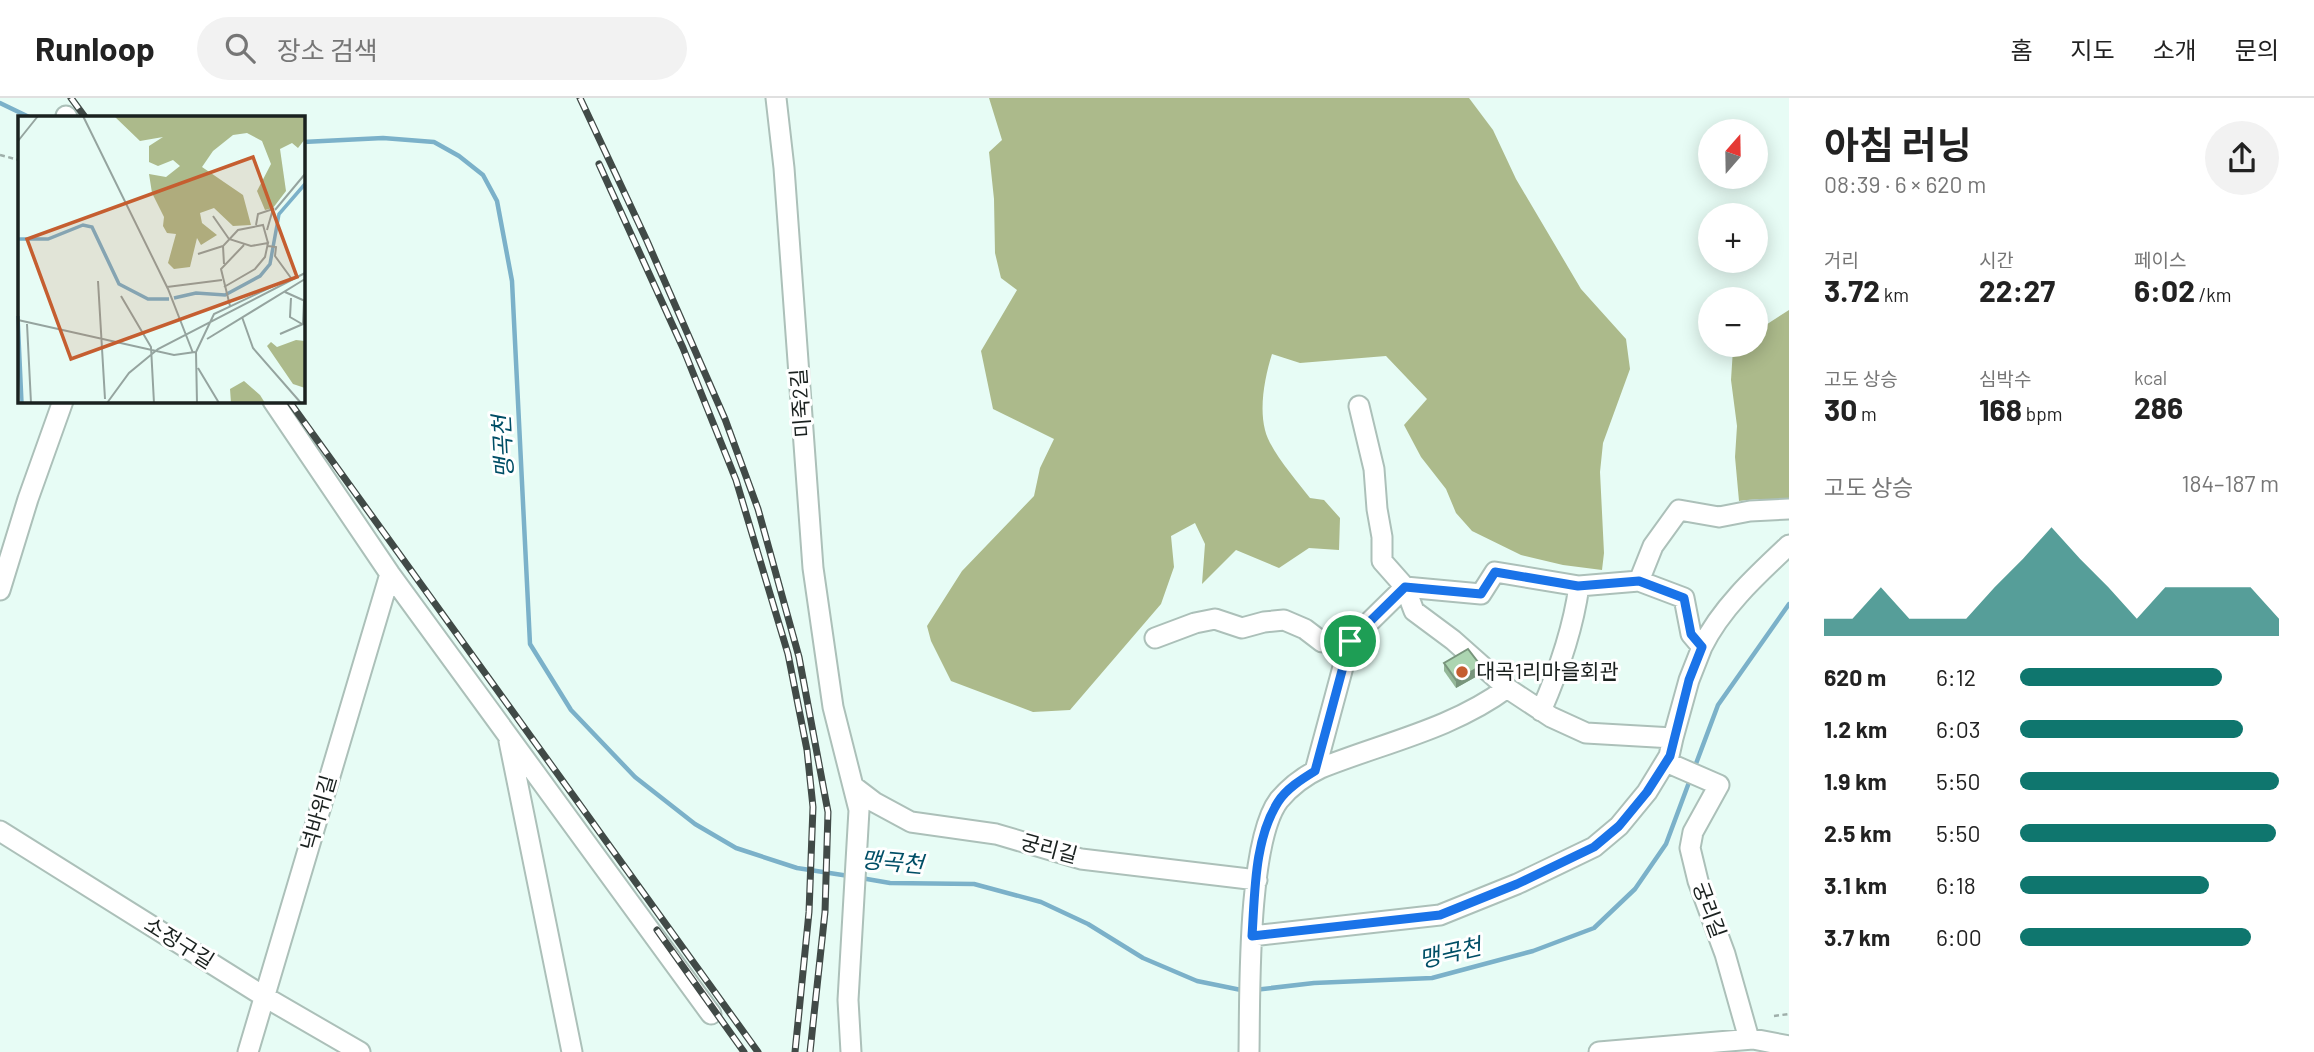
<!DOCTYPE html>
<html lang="ko">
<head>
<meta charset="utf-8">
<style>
	body { margin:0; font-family:Barlow,"Noto Sans KR",sans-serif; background:#f2f2f2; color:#222; height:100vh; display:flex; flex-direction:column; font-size:26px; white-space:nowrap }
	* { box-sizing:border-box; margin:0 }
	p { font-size:23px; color:#767676 }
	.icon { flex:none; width:38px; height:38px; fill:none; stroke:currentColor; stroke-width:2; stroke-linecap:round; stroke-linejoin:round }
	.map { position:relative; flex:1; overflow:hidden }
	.details { display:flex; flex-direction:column; background:#fff; width:525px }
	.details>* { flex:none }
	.needle { width:46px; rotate:20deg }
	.controls { position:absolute; left:1698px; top:21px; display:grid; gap:14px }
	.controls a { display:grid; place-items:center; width:70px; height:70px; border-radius:50%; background:#fff; box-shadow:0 4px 18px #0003; font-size:35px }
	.pin { position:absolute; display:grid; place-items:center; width:60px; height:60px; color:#fff; margin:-30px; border:4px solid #fff; border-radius:50%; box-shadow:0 2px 7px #0007 }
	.round { display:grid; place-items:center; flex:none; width:74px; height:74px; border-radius:37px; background:#f2f2f2 }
	.head { display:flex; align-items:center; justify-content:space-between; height:119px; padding:0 35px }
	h1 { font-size:38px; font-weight:700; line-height:52px }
	.stats { display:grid; grid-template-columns:repeat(3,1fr); gap:10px; height:119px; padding:7px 35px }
	.stats div { display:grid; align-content:center }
	.stats b { font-size:30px; font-weight:700 }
	.stats small { font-size:19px; font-weight:400 }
	.stats p { font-size:19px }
	.chart { height:196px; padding:14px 35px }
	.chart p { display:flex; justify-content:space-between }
	.chart svg { width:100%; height:126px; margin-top:7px; fill:#0f766e; opacity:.7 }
	ul { padding:0 35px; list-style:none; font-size:23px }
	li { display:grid; grid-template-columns:112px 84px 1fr; align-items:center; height:52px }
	li i { height:18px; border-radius:9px; background:#0f766e }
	header { display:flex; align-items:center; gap:42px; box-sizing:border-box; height:98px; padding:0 35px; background:#fff; border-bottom:2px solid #e0e0e0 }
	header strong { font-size:33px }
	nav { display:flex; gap:38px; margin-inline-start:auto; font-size:24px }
	.search { width:490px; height:63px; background:#f2f2f2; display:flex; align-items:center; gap:18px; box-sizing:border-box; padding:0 24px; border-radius:38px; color:#767676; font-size:26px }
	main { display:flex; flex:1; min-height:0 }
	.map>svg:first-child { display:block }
</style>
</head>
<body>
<header>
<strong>Runloop</strong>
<div class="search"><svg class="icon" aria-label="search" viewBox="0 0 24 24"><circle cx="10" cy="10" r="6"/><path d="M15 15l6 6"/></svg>장소 검색</div>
<nav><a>홈</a><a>지도</a><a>소개</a><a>문의</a></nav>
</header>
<main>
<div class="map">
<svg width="1789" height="954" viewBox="0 0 1789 954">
	<rect width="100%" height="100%" fill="#e7fcf5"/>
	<path fill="#acba8b" d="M 989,0 L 1469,0 L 1493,32 L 1516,81 L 1581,191 L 1626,241 L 1630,271 L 1603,345 L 1600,374 L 1604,455 L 1602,472 L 1563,467 L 1521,457 L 1472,433 L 1456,415 L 1446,391 L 1421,359 L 1404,327 L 1427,301 L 1386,258 L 1300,265 L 1272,256 C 1265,278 1259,309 1265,332 C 1270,353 1297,383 1310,400 L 1324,402 L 1340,420 L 1339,452 L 1309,450 L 1279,470 L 1236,452 L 1202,486 L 1205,446 L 1195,425 L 1171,438 L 1174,469 L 1161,506 L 1070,612 L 1033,614 L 951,583 L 931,543 L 927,528 L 962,473 L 1034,398 L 1040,370 L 1054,341 L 993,311 L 981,253 L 1017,192 L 1001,180 L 995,155 L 994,101 L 989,54 L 1002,42 Z
		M 1789,212 L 1789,404 L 1758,401 L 1739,403 L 1735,359 L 1737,328 L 1731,282 L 1733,251 L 1738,247 L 1755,247 L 1755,234 Z"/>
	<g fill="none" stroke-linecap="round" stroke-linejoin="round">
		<path stroke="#7bb1c9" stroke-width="4.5" d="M 0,5 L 29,19
			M 303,44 L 383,40 L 434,44 L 459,58 L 483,77 L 497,103 L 512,183 L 530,546 L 571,612 L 635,679 L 695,726 L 736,750 L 797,770 L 849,778
			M 1694,671 L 1718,607 L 1789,506
			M 861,780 L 890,785 L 974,786 L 1041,804 L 1088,826 L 1143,860 L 1197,883 L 1246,893
			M 1254,892 L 1314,885 L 1432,880 L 1533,853 L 1594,830 L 1635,791 L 1666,746 L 1691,679"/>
		<g stroke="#acc0b9" stroke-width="23">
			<path id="minor" d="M 776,0 L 784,70 L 813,470 L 833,609 L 859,712 L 848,902 L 851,954
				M 66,18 L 67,19
				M 273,303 L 390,476 L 711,916
				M 1639,483 L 1653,448 L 1679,412 L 1719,419 L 1750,413 L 1789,411
				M 0,492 L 28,401 L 63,303
				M 1155,540 L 1195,525 L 1215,521 L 1242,530 L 1264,524 L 1284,522 L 1305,531 L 1322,544 L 1350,543
				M 1702,549 C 1721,510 1757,477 1789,447
				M 1541,613 C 1559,572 1573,532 1579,488
				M 509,643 L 572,954
				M 1666,664 L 1719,687 L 1693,734 L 1690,750 L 1698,783 L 1725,856 L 1749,941
				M 1315,673 L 1350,543 L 1405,489 L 1481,496 L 1495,474 L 1579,488 L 1639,483 L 1684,500 L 1691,536 L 1702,549 L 1689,582 L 1673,640
				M 853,688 L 874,704 L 911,724 L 996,736 L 1081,761 L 1257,782
				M 0,733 L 265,899 L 360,954
				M 1252,838 L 1440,817 L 1517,786 L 1594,749 L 1619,728 L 1647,694 L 1669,658 L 1673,640 L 1586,635 L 1551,619 L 1507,590 L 1453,542 L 1414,513 L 1405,489 L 1382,463 L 1382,439 L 1377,411 L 1374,371 L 1359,308
				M 248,954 L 390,476
				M 1249,954 C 1250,898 1247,744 1279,702 C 1290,689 1306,677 1321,670 C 1383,645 1452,631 1507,590
				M 1599,954 L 1753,941 L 1789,948"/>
		</g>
		<path stroke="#9fafaa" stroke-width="2.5" stroke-dasharray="5 3.5" stroke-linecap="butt" d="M 0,57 L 19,62
			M 1774,918 L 1789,916"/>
		<use href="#minor" stroke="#fff" stroke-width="19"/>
		<g stroke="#414a47" stroke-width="7">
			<path id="rail" d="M 71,0 L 85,19
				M 580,0 L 647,143 L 725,321 L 758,411 L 799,559 L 828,714 L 825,814 L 810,954
				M 599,66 L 683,250 L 736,382 L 788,556 L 807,652 L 813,709 L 809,814 L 795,954
				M 289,303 L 758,954
				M 657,832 L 744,954"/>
		</g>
		<use href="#rail" stroke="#fff" stroke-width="4.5" stroke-dasharray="13" stroke-linecap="butt"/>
	</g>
	<path fill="#94b798" d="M 1444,565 L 1481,576 L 1456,590 L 1444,573 Z"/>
	<path fill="#78957c" d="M 1481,568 L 1481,576 L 1456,590 L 1456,582 Z"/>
	<path fill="#acd5b1" stroke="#78957c" stroke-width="2" d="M 1468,551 L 1481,568 L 1456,582 L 1444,565 Z"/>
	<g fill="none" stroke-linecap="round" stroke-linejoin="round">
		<g stroke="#fff" stroke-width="14">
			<path id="route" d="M 1495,474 L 1578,488 L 1639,483 L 1684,500 L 1691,536 L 1702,549 L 1689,582 L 1670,658 L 1647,694 L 1619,728 L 1594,749 L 1517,786 L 1440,817 L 1252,838 C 1255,795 1254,742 1278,704 C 1286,691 1302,681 1315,673 L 1350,543 L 1405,489 L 1481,496 Z"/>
		</g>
		<use href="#route" stroke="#1a73e8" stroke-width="9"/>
	</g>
	<circle fill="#c55e30" stroke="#fff" stroke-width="2.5" cx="1462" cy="574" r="7"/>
	<g text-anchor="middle" stroke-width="6" stroke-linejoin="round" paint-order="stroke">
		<g font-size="21" fill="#1a211f" stroke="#fff">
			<text transform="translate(801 305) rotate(-94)" y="7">미죽2길</text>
			<text transform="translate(319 715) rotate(-74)" y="7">넉바위길</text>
			<text transform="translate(1049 751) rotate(15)" y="7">궁리길</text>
			<text transform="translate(1709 812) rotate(70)" y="7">궁리길</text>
			<text transform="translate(179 845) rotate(32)" y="7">소정구길</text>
		</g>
		<g font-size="21" fill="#1a211f" stroke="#fff" text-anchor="start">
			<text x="1476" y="581">대곡1리마을회관</text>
		</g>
		<g font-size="23" font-style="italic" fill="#004e66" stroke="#fff">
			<text transform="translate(503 349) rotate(-93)" y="8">맹곡천</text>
			<text transform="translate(892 764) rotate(5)" y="8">맹곡천</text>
			<text transform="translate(1450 855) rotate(-13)" y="8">맹곡천</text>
		</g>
	</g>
	<g transform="translate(18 18)">
		<rect width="287" height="287" fill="#e7fcf5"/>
		<path d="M 96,0 L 287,0 L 287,23 L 280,32 L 274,27 L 262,33 L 268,75 L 255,92 L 247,94 L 239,75 L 253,48 L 244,25 L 229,17 L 215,19 L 195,35 L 184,51 L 225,79 L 233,109 L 215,110 L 196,92 L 182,97 L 184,107 L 199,119 L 183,129 L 179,122 L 172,151 L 156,153 L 150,147 L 158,118 L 149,117 L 145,110 L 146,101 L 134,77 L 131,58 L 148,61 L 162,50 L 155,44 L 140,50 L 131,46 L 131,30 L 145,21 L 122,25 ZM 278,224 L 287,225 L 287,272 L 275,268 L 249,230 L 253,226 L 259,231 ZM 226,265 L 242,279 L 247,287 L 213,287 L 212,273 Z" fill="#acba8b"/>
		<path fill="none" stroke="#7bb1c9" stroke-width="3.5" d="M 0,123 L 30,123 L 65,109 L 74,111 L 101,168 L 130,183 L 151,183M 156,182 L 178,177 L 207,179 L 242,160 L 252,148 L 261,98 L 287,68M 0,200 L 4,287"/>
		<path fill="none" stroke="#95a49f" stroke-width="2" d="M 65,0 L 150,173 L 175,237M 0,25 L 20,0M 257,94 L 287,58M 195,100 L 211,123 L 233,130 L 250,127 L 247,141 L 237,153 L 206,171M 238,109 L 240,98 L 255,93 L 249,114M 250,130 L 258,131 L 257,140 L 273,162M 180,138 L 205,130M 206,148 L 205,130 L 220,114 L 245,109 L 250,127M 80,165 L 87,283M 149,171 L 204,164M 267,176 L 287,185M 103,180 L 133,231 L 136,287M 273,182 L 272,201 L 284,208M 212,190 L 203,153 L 226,129M 224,201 L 235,232 L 283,287M 0,204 L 156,239 L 177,236M 9,208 L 13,287M 262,218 L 285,208 L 286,185M 189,223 L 287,163M 180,252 L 201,287M 89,287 L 111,257 L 140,233 L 287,157M 179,287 L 178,236 L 196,198 L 264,166"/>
		<path fill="#c55e30" fill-opacity="0.15" stroke="#c55e30" stroke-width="3.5" d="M 235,41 L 279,161 L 53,243 L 9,123 Z"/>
		<rect width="287" height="287" fill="none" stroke="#1a211f" stroke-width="3.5"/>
	</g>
</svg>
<div class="controls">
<a><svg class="needle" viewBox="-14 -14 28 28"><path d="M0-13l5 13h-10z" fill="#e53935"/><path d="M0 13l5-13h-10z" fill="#767676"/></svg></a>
<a>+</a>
<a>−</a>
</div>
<div class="pin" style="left:1350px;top:543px;background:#1e9e55"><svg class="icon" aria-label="arrive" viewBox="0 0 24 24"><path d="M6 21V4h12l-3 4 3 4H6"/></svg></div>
</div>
<section class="details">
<div class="head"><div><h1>아침 러닝</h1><p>08:39 · 6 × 620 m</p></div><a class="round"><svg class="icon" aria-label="share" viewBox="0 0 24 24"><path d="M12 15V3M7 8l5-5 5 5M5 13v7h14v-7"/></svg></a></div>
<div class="stats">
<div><p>거리</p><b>3.72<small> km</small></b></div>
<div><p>시간</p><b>22:27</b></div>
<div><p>페이스</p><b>6:02<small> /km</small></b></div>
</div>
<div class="stats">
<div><p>고도 상승</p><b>30<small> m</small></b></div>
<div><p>심박수</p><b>168<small> bpm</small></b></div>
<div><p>kcal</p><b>286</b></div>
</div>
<div class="chart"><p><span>고도 상승</span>184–187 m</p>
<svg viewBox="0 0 160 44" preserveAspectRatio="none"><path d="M0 44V38L10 38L20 27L30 38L40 38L50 38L60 27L70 17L80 6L90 17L100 27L110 38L120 27L130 27L140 27L150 27L160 38V44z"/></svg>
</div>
<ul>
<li><b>620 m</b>6:12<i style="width:78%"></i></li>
<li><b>1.2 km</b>6:03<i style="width:86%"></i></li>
<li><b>1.9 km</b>5:50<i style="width:100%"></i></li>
<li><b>2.5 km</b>5:50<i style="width:99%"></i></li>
<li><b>3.1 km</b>6:18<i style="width:73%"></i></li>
<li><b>3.7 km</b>6:00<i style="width:89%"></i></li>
</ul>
</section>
</main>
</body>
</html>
